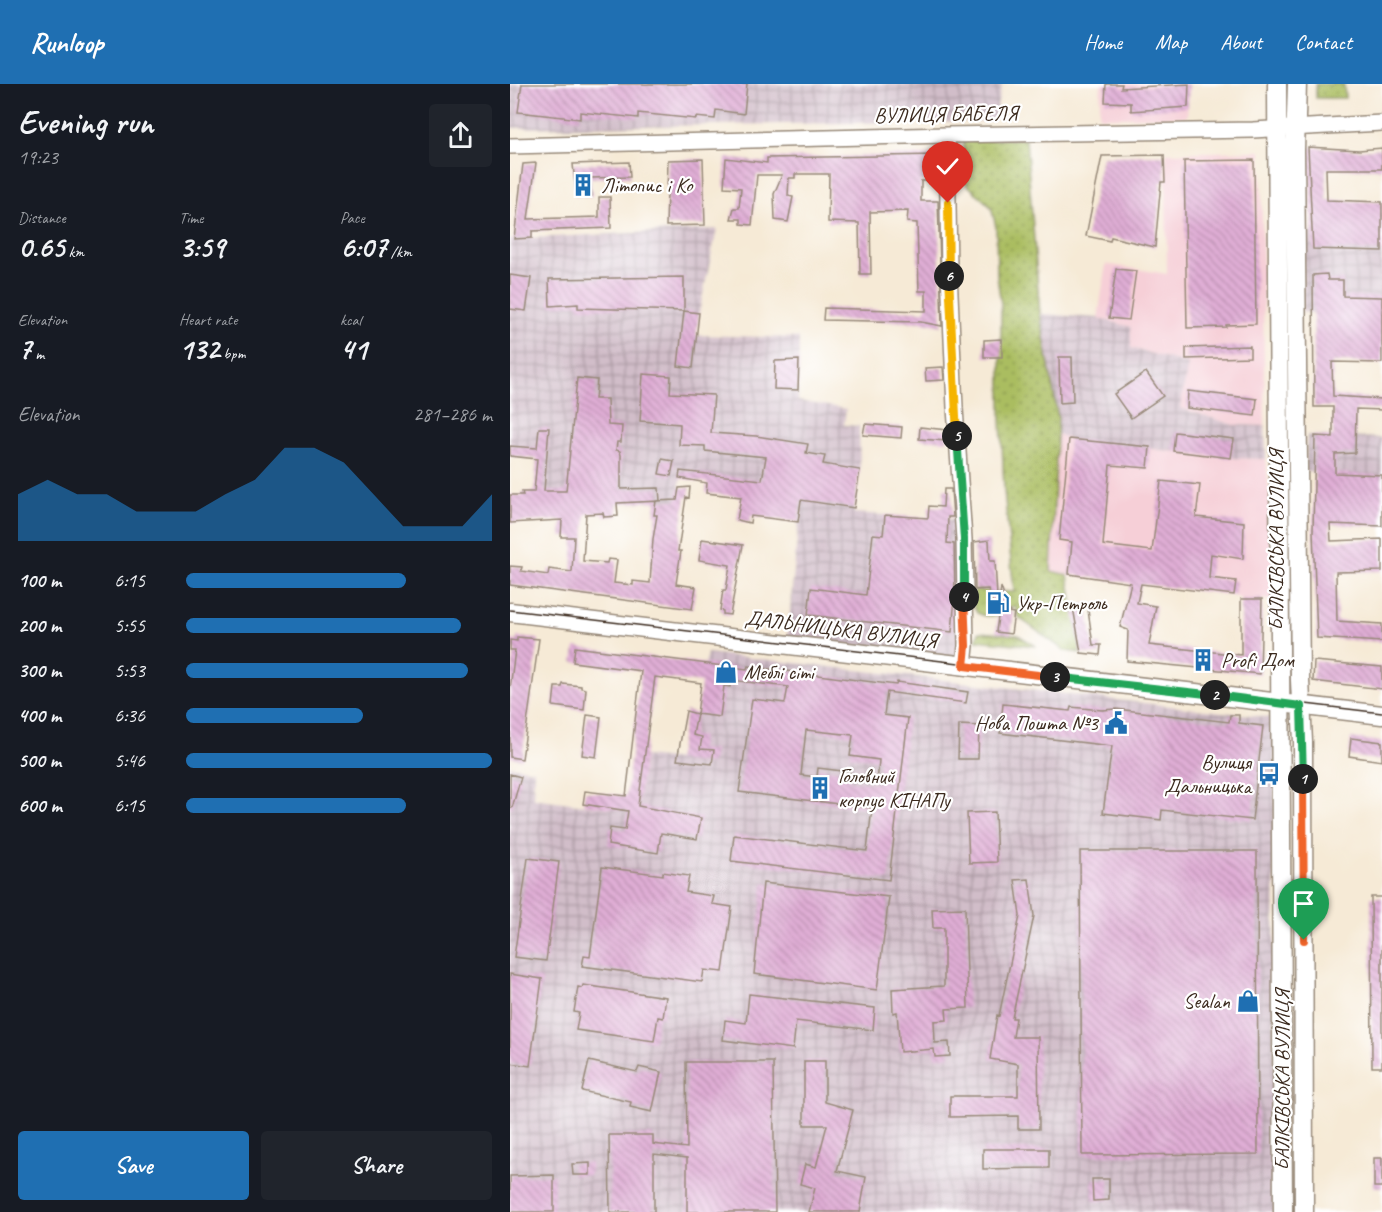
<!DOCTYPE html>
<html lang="en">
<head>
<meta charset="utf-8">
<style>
	body { margin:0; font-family:Caveat,sans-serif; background:#20242c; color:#f1f3f6; height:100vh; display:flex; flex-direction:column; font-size:22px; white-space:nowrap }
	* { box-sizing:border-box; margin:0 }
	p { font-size:20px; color:#9ea1a6 }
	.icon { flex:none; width:33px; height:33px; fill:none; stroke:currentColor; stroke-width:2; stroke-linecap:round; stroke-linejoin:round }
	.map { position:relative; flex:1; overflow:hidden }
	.side { display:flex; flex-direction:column; background:#171b24; width:510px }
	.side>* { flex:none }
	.pin { position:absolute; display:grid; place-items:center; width:51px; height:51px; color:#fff; margin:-62px -26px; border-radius:50% 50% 50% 0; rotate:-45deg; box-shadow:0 0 6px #0007 }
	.pin .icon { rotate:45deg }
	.km { position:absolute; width:30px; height:30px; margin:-15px; border-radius:50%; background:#222; color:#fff; font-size:16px; line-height:30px; text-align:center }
	.round { display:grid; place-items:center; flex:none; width:63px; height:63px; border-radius:6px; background:#20242c }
	.overview { display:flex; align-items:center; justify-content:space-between; height:102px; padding:0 18px }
	h1 { font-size:33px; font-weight:700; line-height:45px }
	.stats { display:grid; grid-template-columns:repeat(3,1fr); gap:9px; height:102px; padding:6px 18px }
	.stats div { display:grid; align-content:center }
	.stats b { font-size:30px; font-weight:700 }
	.stats small { font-size:16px; font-weight:400 }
	.stats p { font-size:16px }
	.chart { height:168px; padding:12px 18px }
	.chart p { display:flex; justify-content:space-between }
	.chart svg { width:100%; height:108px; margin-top:6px; fill:#1f6fb2; opacity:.7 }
	.cta { display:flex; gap:12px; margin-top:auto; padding:12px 18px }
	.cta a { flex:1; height:69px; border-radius:6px; background:#1f6fb2; color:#fff; font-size:24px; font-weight:700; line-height:69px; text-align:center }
	.cta a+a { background:#20242c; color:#f1f3f6 }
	ul { padding:0 18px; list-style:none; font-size:20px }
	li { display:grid; grid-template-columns:96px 72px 1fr; align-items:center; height:45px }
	li i { height:15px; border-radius:8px; background:#1f6fb2 }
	header { display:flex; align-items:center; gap:36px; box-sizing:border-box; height:84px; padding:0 30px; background:#1f6fb2; color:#fff }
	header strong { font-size:28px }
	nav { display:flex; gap:33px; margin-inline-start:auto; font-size:21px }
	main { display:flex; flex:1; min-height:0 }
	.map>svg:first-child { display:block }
</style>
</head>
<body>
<header>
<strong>Runloop</strong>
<nav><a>Home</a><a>Map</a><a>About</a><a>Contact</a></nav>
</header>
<main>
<section class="side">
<div class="overview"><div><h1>Evening run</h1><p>19:23</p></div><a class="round"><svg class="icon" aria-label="share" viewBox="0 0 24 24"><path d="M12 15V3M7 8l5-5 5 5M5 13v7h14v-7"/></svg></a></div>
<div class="stats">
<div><p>Distance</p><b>0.65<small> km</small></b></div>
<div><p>Time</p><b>3:59</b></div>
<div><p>Pace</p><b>6:07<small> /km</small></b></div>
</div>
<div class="stats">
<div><p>Elevation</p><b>7<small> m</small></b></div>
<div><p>Heart rate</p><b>132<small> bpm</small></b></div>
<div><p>kcal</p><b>41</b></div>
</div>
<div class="chart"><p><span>Elevation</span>281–286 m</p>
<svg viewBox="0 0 160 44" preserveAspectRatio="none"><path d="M0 44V25L10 19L20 25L30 25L40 32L50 32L60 32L70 25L80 19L90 6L100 6L110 12L120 25L130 38L140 38L150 38L160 25V44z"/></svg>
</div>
<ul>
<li><b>100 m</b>6:15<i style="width:72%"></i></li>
<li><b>200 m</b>5:55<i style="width:90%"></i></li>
<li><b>300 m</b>5:53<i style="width:92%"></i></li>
<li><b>400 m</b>6:36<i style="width:58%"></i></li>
<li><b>500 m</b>5:46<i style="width:100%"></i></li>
<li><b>600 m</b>6:15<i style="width:72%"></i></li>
</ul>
<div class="cta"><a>Save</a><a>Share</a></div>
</section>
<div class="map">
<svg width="872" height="1128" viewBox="0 0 872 1128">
	<defs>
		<pattern id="industrial-grid" width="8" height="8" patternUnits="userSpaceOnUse" patternTransform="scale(1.5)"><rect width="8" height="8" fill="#d1bdc9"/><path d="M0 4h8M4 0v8" fill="none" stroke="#ab9aa3"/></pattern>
		<pattern id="grass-dots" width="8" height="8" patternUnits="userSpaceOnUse" patternTransform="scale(1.5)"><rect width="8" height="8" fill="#aabd61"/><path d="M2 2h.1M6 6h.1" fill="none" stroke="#8c9a4f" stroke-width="1.8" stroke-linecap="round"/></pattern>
		<pattern id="building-back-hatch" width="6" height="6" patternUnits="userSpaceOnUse" patternTransform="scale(1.5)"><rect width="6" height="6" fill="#e0aed6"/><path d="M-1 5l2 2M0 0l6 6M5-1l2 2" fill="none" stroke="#b78ead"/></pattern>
	</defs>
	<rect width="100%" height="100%" fill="#fff"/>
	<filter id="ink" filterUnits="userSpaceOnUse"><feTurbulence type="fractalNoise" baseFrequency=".0167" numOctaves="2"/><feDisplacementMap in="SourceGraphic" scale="12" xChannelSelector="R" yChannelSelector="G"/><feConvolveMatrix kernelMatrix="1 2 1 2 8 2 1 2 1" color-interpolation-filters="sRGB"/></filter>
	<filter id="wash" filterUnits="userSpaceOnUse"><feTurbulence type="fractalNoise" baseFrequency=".008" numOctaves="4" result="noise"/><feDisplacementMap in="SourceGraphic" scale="24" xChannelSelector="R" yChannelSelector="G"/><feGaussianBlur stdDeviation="1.35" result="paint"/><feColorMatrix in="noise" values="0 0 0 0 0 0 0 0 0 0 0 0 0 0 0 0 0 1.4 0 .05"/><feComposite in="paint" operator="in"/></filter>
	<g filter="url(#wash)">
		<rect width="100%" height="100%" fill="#f6ead6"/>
		<path fill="#f6cfd7" d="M 591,0 L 679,0 L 677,33 L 589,33 Z
			M 751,67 L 755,342 L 724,341 L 670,324 L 677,280 L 621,264 L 620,243 L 588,234 L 596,180 L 657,190 L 656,69 Z
			M 548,350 L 559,355 L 721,374 L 756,375 L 769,516 L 731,515 L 722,511 L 558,491 L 541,487 Z"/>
		<path fill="url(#industrial-grid)" d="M 0,0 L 492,0 L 484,37 L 0,44 Z
			M 207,145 L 189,229 L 186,251 L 289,254 L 288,317 L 336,325 L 334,341 L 349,342 L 350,386 L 344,429 L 451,436 L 453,578 L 277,557 L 290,424 L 172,388 L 167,416 L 23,424 L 27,375 L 0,372 L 0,155 Z
			M 793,148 L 872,151 L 872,236 L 792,228 Z
			M 530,230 L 588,234 L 621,243 L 621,264 L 678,280 L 670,324 L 724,341 L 755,342 L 756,375 L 721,374 L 559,355 L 548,350 L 548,334 Z
			M 797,351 L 872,354 L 872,391 L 795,388 Z
			M 197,569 L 765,634 L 764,1128 L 0,1128 L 0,682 L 24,686 L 23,714 L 127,728 L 135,672 L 179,677 Z"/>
		<path fill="url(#grass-dots)" stroke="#727440" stroke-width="1.5" d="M 806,0 L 834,0 L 835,14 L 806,14 Z
			M 516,55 L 530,230 L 548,334 L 541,487 L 558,491 L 571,569 L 555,567 L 508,533 L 505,522 L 500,523 L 498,533 L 475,532 L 467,529 L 464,523 L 464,506 L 504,508 L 494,406 L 491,335 L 491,220 L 487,192 L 486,143 L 481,123 L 451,95 L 454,56 Z
			M 469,548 L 508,551 L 526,562 L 466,556 Z"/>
		<g id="blocks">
			<path fill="url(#building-back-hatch)" fill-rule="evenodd" d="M 12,0 L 237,0 L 234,30 L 206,26 L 205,35 L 186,33 L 186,35 L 128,29 L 128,34 L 70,28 L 70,35 L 8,28 Z
				M 596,0 L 612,0 L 611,4 L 679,0 L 678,23 L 621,27 L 621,19 L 595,18 Z
				M 798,63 L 849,66 L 872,64 L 872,85 L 816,85 L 817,116 L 872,118 L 872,167 L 803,165 Z
				M 428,71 L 428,97 L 411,97 L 411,117 L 428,117 L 432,242 L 411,238 L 313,236 L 314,224 L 416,227 L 416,207 L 409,207 L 407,139 L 397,138 L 398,127 L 360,128 L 361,190 L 350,190 L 349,139 L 318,138 L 319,90 L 285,90 L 285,94 L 279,94 L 278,112 L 283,113 L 278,138 L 265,136 L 264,110 L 272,91 L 247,91 L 242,141 L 231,140 L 231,135 L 221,135 L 224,124 L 229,124 L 231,104 L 214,103 L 216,74 L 257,79 L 257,74 Z
				M 654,71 L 655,98 L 651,98 L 645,163 L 601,153 L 600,157 L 576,152 L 592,72 Z
				M 193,75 L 195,141 L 156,142 L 158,76 Z
				M 744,76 L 746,240 L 716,241 L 716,243 L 677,244 L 674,77 Z
				M 119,78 L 120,93 L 80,94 L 82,112 L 66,112 L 63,80 Z
				M 26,79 L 18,135 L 89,133 L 89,113 L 100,113 L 101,144 L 22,147 L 22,154 L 4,155 L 13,80 Z
				M 606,185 L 626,187 L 619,236 L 599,234 Z
				M 817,190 L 818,196 L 833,196 L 833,212 L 872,213 L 872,279 L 822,278 L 823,312 L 872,315 L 872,326 L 846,325 L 845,369 L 825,370 L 825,389 L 872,391 L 872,442 L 820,440 L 821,457 L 872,455 L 872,487 L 826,488 L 827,537 L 872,540 L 872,558 L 807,554 L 803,447 L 805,352 L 823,353 L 823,323 L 804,323 L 803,191 Z
				M 0,191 L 21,194 L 16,227 L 0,225 Z
				M 174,193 L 174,227 L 68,224 L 68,220 L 40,222 L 39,195 Z
				M 174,227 L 189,229 L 183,284 L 168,282 Z
				M 492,255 L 492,273 L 474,273 L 474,256 Z
				M 740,262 L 740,273 L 676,275 L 676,264 Z
				M 549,273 L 562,273 L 563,318 L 550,319 Z
				M 289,276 L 288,306 L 264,305 L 265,277 Z
				M 433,283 L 434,296 L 416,297 L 415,284 Z
				M 636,288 L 653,312 L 621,334 L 604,310 Z
				M 133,290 L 161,292 L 160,309 L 204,311 L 201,349 L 246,352 L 298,360 L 296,369 L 315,372 L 313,380 L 350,386 L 344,424 L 291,416 L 288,438 L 241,432 L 240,439 L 227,436 L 231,413 L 196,409 L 197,399 L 169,394 L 170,387 L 252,396 L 256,373 L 195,367 L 195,362 L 169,361 L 170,340 L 130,337 Z
				M 67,294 L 87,296 L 85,315 L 97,315 L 98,341 L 112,342 L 111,358 L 107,358 L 106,366 L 110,367 L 111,371 L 111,405 L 149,404 L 150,417 L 107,419 L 108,432 L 94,433 L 93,429 L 76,430 L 73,477 L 97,479 L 98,475 L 107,476 L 104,499 L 123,501 L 123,497 L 140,499 L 143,455 L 147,431 L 144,431 L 146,417 L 167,416 L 169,404 L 180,403 L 179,414 L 176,413 L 168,467 L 171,467 L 166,500 L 186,503 L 182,525 L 0,501 L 0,482 L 12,483 L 11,487 L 38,491 L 39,485 L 62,488 L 64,453 L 51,453 L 52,436 L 0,439 L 0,411 L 13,411 L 12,408 L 24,408 L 27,375 L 0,372 L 0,362 L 27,364 L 29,344 L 39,344 L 34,407 L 56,407 Z
				M 678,307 L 747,315 L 745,332 L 677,324 Z
				M 355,340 L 392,343 L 391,354 L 353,351 Z
				M 410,343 L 437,346 L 437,357 L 409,355 Z
				M 665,348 L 724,355 L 721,374 L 663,367 Z
				M 559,355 L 640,363 L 638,384 L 600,381 L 593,461 L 642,467 L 651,397 L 690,401 L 686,433 L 734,438 L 733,475 L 701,470 L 699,494 L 726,497 L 724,511 L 631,500 L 627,519 L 646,522 L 639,561 L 731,571 L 731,515 L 752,515 L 750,590 L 617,577 L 618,546 L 610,543 L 621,499 L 559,490 L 562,458 L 549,456 Z
				M 152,375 L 164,377 L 161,392 L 149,390 Z
				M 434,405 L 441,405 L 443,433 L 438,433 L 437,459 L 444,460 L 445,513 L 442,548 L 298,531 L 301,504 L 356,511 L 363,450 L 373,451 L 375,431 L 418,434 L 419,422 L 433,423 Z
				M 192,455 L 233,461 L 220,531 L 213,530 L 213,527 L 210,526 L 213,506 L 216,506 L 220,481 L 189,476 Z
				M 479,456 L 480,477 L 485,477 L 487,513 L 490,512 L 491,503 L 499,528 L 504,529 L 501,550 L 486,548 L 489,525 L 484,527 L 478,505 L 465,506 L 464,458 Z
				M 577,519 L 583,561 L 591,561 L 590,571 L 571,569 L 563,523 Z
				M 7,553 L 29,555 L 12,675 L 0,673 L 0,605 L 5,566 L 0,566 L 0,556 L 7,557 Z
				M 65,563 L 237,585 L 238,582 L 386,601 L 387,598 L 458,608 L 456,619 L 377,608 L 374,631 L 398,634 L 379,796 L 221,777 L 224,751 L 357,767 L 362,724 L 229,708 L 242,615 L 275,619 L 278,603 L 221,596 L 220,603 L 214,602 L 210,633 L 187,630 L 191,599 L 145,593 L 128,722 L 191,734 L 187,755 L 151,749 L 148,769 L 98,761 L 100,744 L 115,746 L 118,727 L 73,720 L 75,707 L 116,712 L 131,587 L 63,578 ZM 296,646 L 343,651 L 340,672 L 369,676 L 367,700 L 339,697 L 340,688 L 308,684 L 307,693 L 291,691 Z
				M 804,577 L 872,583 L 872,605 L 803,597 Z
				M 53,600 L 71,602 L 71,604 L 76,605 L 74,626 L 43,622 L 45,603 L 52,603 Z
				M 493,620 L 560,627 L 561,623 L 592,626 L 606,625 L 719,638 L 720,631 L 729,631 L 729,639 L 753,642 L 742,736 L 652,726 L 651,736 L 593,729 L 602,662 L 490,649 Z
				M 176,627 L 187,630 L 183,651 L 192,653 L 190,665 L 204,666 L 202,680 L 167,676 Z
				M 77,631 L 91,633 L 86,673 L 72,671 Z
				M 449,641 L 469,642 L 468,675 L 448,675 Z
				M 841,654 L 872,658 L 872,677 L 839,672 Z
				M 0,690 L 11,693 L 2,724 L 0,724 Z
				M 485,728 L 487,778 L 459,779 L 457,729 Z
				M 570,767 L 747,767 L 748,1070 L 572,1071 Z
				M 18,774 L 49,778 L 36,877 L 4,873 Z
				M 92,783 L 153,791 L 153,788 L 179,792 L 176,808 L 204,812 L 202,820 L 222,823 L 213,888 L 194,886 L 192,898 L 72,882 L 74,872 L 80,873 Z
				M 519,795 L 524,832 L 502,934 L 506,934 L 503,953 L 528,953 L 529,1045 L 508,1045 L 508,1032 L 440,1033 L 440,1012 L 508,1012 L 508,980 L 480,975 L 487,931 L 489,932 L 510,832 L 505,796 Z
				M 253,799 L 379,813 L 367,906 L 244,890 Z
				M 861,813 L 872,813 L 872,983 L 862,983 Z
				M 455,824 L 458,924 L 436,925 L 437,936 L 424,937 L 425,959 L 439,958 L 440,972 L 425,973 L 424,965 L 390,968 L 387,928 L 383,929 L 382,905 L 434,902 L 434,844 L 423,844 L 422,825 Z
				M 0,890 L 32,895 L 20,982 L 0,979 Z
				M 73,901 L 156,913 L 153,934 L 148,933 L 144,957 L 66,946 L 69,929 L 64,928 L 68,903 L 72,904 Z
				M 239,910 L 365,924 L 363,946 L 286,937 L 283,965 L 213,956 L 215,936 L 236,939 Z
				M 79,977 L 127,988 L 129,983 L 151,988 L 142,1028 L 120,1023 L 121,1018 L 72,1007 Z
				M 294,977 L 315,977 L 315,1018 L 343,1026 L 327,1087 L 356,1093 L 350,1128 L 299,1128 L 305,1104 L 290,1100 L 295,1080 L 306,1083 L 317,1041 L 294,1041 Z
				M 176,978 L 263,978 L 265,1128 L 177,1128 L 177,1074 L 144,1070 L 144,1128 L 100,1128 L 99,1051 L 143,1051 L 143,1060 L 177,1064 Z
				M 473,1065 L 539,1065 L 539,1084 L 473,1085 Z
				M 864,1074 L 872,1074 L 872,1103 L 864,1103 Z
				M 80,1079 L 80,1091 L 63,1091 L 62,1080 Z
				M 44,1091 L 44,1128 L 0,1128 L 0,1092 Z
				M 582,1095 L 599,1095 L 599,1116 L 583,1117 Z"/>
		</g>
	</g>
	<g filter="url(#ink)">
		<use href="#blocks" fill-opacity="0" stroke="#988a7a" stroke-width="1.5"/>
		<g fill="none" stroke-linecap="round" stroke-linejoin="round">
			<g stroke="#988a7a" stroke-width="18">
				<path id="minor" d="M 437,51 L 439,187 L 445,324 L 454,455 L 456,562 L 454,582
					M 0,62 L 437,51 L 743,46 L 872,39"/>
			</g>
			<g stroke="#988a7a" stroke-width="21">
				<path id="major" d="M 767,0 L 773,1128
					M 787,0 L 785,66 L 790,596 L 793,658 L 794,1128
					M 0,528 L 872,631"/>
			</g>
			<use href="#minor" stroke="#fff" stroke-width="15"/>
			<use href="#major" stroke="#fff" stroke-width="18"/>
			<path stroke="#3b2a1e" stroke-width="1.5" d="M 0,526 L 872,629"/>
		</g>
	</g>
	<g fill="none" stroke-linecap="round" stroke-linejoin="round" filter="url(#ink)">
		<g stroke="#fff" stroke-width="12">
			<path id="split-1" d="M 793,695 L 794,856"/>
		</g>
		<g stroke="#fff" stroke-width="12">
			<path id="split-2" d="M 705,611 L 791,622 L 793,695"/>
		</g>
		<g stroke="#fff" stroke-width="12">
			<path id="split-3" d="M 545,593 L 705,611"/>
		</g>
		<g stroke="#fff" stroke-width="12">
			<path id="split-4" d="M 454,513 L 456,562 L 454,582 L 545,593"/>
		</g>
		<g stroke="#fff" stroke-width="12">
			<path id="split-5" d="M 447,352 L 454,455 L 454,513"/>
		</g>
		<g stroke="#fff" stroke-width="12">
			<path id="split-6" d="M 439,192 L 447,352"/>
		</g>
		<g stroke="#fff" stroke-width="12">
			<path id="split-7" d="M 438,119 L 439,192"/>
		</g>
		<use href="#split-1" stroke="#f0652b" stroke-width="8"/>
		<use href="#split-2" stroke="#22a559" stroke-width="8"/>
		<use href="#split-3" stroke="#22a559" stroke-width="8"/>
		<use href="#split-4" stroke="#f0652b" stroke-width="8"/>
		<use href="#split-5" stroke="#22a559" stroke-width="8"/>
		<use href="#split-6" stroke="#f5b400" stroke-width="8"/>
		<use href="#split-7" stroke="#f5b400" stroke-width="8"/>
	</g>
	<defs>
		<g id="building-bare" transform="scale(1.8)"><path d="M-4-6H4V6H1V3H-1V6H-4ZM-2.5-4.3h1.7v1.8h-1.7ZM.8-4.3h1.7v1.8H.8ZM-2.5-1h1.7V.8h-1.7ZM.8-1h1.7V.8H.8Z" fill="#1f6fb2" stroke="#fff" stroke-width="2.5" paint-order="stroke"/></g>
		<g id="fuel-bare" transform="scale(1.8)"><path d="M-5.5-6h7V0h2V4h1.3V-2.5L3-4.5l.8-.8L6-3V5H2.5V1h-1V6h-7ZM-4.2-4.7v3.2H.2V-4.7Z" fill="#1f6fb2" stroke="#fff" stroke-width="2.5" paint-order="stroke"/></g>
		<g id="shop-bare" transform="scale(1.8)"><path d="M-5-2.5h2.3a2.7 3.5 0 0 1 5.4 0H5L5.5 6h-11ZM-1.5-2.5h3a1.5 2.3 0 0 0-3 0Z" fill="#1f6fb2" stroke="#fff" stroke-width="2.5" paint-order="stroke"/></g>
		<g id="civic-bare" transform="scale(1.8)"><path d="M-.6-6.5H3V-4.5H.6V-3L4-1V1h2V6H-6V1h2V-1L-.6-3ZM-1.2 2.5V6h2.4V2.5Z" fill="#1f6fb2" stroke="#fff" stroke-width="2.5" paint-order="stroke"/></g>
		<g id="bus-bare" transform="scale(1.8)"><path d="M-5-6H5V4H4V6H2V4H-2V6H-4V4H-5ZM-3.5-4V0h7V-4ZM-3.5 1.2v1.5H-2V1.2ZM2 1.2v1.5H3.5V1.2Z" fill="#1f6fb2" stroke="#fff" stroke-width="2.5" paint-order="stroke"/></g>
	</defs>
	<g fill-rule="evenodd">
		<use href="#building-bare" x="73" y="101"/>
		<use href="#fuel-bare" x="488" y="519"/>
		<use href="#building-bare" x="693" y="576"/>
		<use href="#shop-bare" x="216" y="588"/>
		<use href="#civic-bare" x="606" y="639"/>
		<use href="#bus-bare" x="759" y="690"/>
		<use href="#building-bare" x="310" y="704"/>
		<use href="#shop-bare" x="738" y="917"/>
	</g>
	<g text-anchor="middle" stroke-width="4.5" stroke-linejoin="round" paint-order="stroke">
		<g font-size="21" fill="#3b2a1e" stroke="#fff">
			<text transform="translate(436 30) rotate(-1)" y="7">ВУЛИЦЯ БАБЕЛЯ</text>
			<text transform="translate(766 456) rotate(-90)" y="7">БАЛКІВСЬКА ВУЛИЦЯ</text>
			<text transform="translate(331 545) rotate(7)" y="7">ДАЛЬНИЦЬКА ВУЛИЦЯ</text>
			<text transform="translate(772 996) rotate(-90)" y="7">БАЛКІВСЬКА ВУЛИЦЯ</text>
		</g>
		<g font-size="21" fill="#3b2a1e" stroke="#fff" text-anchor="start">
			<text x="91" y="108">Літопис і Ко</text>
			<text x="506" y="526">Укр-Петроль</text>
			<text x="711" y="583">Profi Дом</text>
			<text x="234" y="595">Меблі сіті</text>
			<text x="588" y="646" text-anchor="end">Нова Пошта №3</text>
			<text x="741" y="685" text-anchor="end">Вулиця<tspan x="741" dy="24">Дальницька</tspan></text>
			<text x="328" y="699">Головний<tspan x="328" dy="24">корпус КІНАПу</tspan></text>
			<text x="720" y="924" text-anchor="end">Sealan</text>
		</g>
	</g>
</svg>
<div class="pin" style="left:794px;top:856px;background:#1e9e55"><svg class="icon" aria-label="arrive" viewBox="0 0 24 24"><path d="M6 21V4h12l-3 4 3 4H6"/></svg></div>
<div class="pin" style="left:438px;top:119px;background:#d93025"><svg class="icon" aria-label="check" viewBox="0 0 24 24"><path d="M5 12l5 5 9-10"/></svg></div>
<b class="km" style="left:793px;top:695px">1</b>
<b class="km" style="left:705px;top:611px">2</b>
<b class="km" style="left:545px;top:593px">3</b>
<b class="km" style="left:454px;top:513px">4</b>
<b class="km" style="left:447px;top:352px">5</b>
<b class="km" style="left:439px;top:192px">6</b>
</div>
</main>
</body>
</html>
